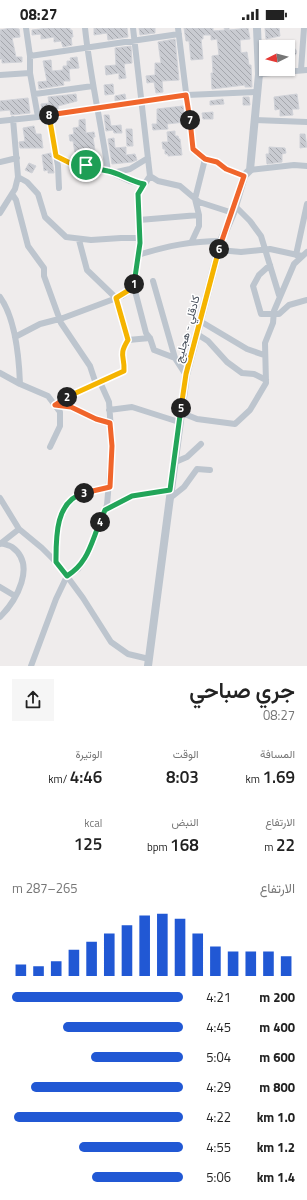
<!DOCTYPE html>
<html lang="ar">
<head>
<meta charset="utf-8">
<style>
	body { margin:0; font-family:"Titillium Web",Vazirmatn,sans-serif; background:#f6f6f6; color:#222; direction:rtl; height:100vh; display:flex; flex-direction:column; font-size:15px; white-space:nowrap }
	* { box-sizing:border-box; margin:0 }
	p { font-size:13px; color:#767676 }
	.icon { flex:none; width:22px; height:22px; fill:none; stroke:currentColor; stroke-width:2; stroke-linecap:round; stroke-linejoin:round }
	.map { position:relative; height:638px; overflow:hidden; direction:ltr }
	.sheet { display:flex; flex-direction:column; background:#fff; flex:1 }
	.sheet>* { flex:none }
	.needle { width:26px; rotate:264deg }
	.fabs { position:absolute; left:259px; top:12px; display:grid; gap:8px }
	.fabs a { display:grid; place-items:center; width:36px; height:36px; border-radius:0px; background:#fff; box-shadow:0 1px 3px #0004; font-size:20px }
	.pin { position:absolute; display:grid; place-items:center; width:34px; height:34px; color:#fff; margin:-17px; border:2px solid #fff; border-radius:50%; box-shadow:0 1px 4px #0007 }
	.km { position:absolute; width:20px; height:20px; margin:-10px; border-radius:50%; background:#222; color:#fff; font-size:11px; line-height:20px; text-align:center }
	.round { display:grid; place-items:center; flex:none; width:42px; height:42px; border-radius:0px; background:#f6f6f6 }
	.summary { display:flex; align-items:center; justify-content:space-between; height:68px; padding:0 12px }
	h1 { font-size:22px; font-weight:600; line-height:30px }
	.metrics { display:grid; grid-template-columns:repeat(3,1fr); gap:6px; height:68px; padding:4px 12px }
	.metrics div { display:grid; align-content:center }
	.metrics b { font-size:17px; font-weight:600 }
	.metrics small { font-size:11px; font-weight:400 }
	.metrics p { font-size:11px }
	.chart { height:112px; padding:8px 12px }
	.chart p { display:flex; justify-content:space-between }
	.chart svg { width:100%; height:72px; margin-top:4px; stroke:#2158d4; stroke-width:6 }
	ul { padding:0 12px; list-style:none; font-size:13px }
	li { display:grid; grid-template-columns:64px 48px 1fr; align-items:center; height:30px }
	li i { height:10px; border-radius:5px; background:#2158d4 }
	.status { display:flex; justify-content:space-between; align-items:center; height:28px; padding:0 20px; background:#fff; direction:ltr }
	.status svg { height:11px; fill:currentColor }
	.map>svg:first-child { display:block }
</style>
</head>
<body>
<div class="status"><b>08:27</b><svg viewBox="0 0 49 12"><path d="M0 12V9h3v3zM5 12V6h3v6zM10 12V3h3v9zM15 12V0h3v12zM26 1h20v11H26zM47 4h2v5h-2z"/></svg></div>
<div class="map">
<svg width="307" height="638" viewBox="0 0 307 638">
	<defs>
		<pattern id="building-back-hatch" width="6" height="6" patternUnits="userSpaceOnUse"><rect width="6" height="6" fill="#c9cbd1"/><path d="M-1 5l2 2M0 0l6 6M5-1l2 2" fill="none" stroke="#a5a7ad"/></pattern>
	</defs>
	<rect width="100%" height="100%" fill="#efecec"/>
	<path fill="url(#building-back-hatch)" stroke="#d0d2d8" d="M 11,0 L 19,1 L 20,9 L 12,10 L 16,29 L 22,29 L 22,34 L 2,35 L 2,31 L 0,31 L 0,2 Z
		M 47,0 L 70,0 L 70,2 L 72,2 L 73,9 L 71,9 L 72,17 L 63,19 L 61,13 L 54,14 L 54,9 L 41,11 L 41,6 L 32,7 L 32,2 Z
		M 94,0 L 127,0 L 128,9 L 108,12 L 107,5 L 94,7 Z
		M 139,0 L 155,0 L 155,5 L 140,7 Z
		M 184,0 L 213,0 L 213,3 L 225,2 L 224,0 L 229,0 L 229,2 L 248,0 L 250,11 L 240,12 L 241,25 L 247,24 L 249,37 L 251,37 L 252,59 L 245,59 L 245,57 L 212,61 L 211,45 L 213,45 L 212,28 L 219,27 L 217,11 L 211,12 L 211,7 L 203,7 L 203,11 L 201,11 L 203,31 L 191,32 L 189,13 L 186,13 Z
		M 265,0 L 279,0 L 280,8 L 266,11 Z
		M 175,11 L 179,52 L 162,53 L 163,64 L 156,65 L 154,54 L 147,55 L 146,48 L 155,47 L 155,35 L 161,35 L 158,14 Z
		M 131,18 L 132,35 L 124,36 L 126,50 L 119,51 L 119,45 L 106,47 L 105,38 L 116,37 L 115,20 Z
		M287.5 24a4.5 4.5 0 1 1 9 0a4.5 4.5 0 1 1-9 0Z
		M 77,29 L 79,40 L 69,41 L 70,53 L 63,53 L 64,57 L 39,61 L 38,54 L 47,53 L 43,33 L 51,32 L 52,43 L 63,42 L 63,38 L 67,38 L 67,33 L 71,33 L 70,30 Z
		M 113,56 L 114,66 L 105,67 L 104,57 Z
		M 76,66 L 77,73 L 58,78 L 58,81 L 42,84 L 41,76 L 49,75 L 48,69 Z
		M 125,66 L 126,71 L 115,73 L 115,68 Z
		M 297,66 L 299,81 L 292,81 L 293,87 L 280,88 L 280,81 L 275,82 L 274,69 Z
		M 243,69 L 249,69 L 250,77 L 243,77 Z
		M 28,70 L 30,85 L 11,87 L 10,82 L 0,83 L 0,73 Z
		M 223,71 L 224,76 L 210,77 L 210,73 Z
		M 183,78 L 185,94 L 167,96 L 168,101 L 153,102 L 152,96 L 157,96 L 157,81 Z
		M 213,84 L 213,91 L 203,91 L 202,85 Z
		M 104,87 L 109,87 L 111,98 L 121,97 L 122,105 L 114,105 L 113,102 L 106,103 Z
		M 85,91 L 86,105 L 94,104 L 95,109 L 93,109 L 95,123 L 75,125 L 73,113 L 70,113 L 69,107 L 74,106 L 73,100 L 79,99 L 79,92 Z
		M 34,98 L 36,106 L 41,106 L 43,120 L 20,120 L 19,114 L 25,113 L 23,100 Z
		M 126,101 L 132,101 L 133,118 L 127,118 Z
		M 175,103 L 175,108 L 178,108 L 179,111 L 180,111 L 182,127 L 168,128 L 168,126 L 165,126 L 165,121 L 163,121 L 162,114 L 168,114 L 167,104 Z
		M 300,106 L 305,106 L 307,119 L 300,120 Z
		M 114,110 L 115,120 L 126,119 L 126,127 L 135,126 L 137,132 L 132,134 L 112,136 L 108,111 Z
		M 269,119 L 285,120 L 286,125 L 282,126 L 282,134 L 267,136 L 266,126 L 269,126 Z
		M 51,125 L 54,145 L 48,145 L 48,142 L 44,143 L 42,127 Z
		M 29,135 L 36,138 L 32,145 L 25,142 Z"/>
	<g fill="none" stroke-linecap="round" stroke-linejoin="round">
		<path stroke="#bdc5ce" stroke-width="6" d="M 26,0 L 30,28 L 30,45 L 38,89
			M 85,0 C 90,48 101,95 108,143 L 130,153 L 144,156
			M 178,0 L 193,121 L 205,131 L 217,134 L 226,141 L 244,148
			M 30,28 L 179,6
			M 301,42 L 304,0
			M 259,46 L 307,42
			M 0,47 L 30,45
			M 35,66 L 93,58
			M 49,87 L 58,138 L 59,160
			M 255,92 L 307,94
			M 0,93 L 38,89 L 187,67 L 256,64
			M 56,128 L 70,135 L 86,137 L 95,142 L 117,144 L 130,141 L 148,130
			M 0,134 L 17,130
			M 250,142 L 294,137 L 307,138
			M 150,148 L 158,153 L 180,158 L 199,174 L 233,185
			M 18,149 L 27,154 L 38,166 L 45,189 L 66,209 L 91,212 L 121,210 L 139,210
			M 12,166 L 16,172 L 28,218 L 44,240 L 44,248 L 61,295 L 90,338 L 96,356
			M 235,178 L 250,193 L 261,208 L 279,267
			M 0,185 L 15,161 L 18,149 L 13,91
			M 139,192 L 199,187
			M 192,213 L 199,198 L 199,187 L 195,171 L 205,131
			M 219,222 L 241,224 L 270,221 L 302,228
			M 138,227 C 167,218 191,213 221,213
			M 296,227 L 307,176
			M 270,237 L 259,247 L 253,258 L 261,286 L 279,286 L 289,277 L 307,272
			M 153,253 L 175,330 L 186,347
			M 134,259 L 146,305 L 150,310 L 154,322 L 175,330
			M 0,269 C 16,291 19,329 20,356
			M 200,293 L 247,321 L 264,327
			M 197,306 L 208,313 L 227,334 L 242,345 L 254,346 L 266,352
			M 15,309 L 40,296 L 63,290 L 122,268 L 134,259 L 140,215 L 138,166 L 150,148 L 133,0
			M 128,312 L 150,310
			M 0,345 L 20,356 L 48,368 L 60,384 L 60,398 L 50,419
			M 55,377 L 67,369 L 124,343 C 125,328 118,328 128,312 L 116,270 L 87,242 L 79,212
			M 55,377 L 71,379 L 96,391 L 110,395
			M 109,382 L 132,379 L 179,394
			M 180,387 L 187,387 L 197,391 L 235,396 L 250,382 L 266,355 L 265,315 L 273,295 L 274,283 L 294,236 L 307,224
			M 173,435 L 187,429 L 201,416
			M 0,470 L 19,501 L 42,520 L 58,536 L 83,570 L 111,614 L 128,626 L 149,631
			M 169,471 L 184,459 L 197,441 L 210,442
			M 105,482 L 132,468 L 170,463
			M 0,515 C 3,516 9,517 12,519 C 37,537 16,573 0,589
			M 0,516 L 19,501
			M 56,534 C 56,509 55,481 79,467 C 87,462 100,461 109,459
			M 0,559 L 15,568
			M 31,638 L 56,571 L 67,548 L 78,541 L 85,531 L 107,477 L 112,417 L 109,374 L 100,354"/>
		<path stroke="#bdc5ce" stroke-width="8" d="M 148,638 L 186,347 L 221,213 L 233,185 L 244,148 L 250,142 L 259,46 L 257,0"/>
	</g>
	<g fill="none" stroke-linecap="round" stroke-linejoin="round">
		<g stroke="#fff" stroke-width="8">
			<path id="split-1" d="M 86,137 C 94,141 99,141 108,143 C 119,145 130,153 144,156 L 138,166 L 140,215 L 134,256"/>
		</g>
		<g stroke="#fff" stroke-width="8">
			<path id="split-2" d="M 67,369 L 124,343 C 125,328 118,328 128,312 L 116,270 L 134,259 L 134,256"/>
		</g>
		<g stroke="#fff" stroke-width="8">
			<path id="split-3" d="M 67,369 L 55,377 L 71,379 L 96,391 L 110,395 L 112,418 L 110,459 L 84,465"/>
		</g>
		<g stroke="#fff" stroke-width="8">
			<path id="split-4" d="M 84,465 C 55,473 56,510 56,534 L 67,548 C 88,535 91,515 100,494"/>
		</g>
		<g stroke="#fff" stroke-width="8">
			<path id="split-5" d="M 100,494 L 105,482 L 132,468 L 170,462 L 181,380"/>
		</g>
		<g stroke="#fff" stroke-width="8">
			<path id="split-6" d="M 181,380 L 186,346 L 219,221"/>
		</g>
		<g stroke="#fff" stroke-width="8">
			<path id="split-7" d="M 190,92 L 193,121 L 205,131 L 217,134 L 226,141 L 244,148 L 219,221"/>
		</g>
		<g stroke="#fff" stroke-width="8">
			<path id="split-8" d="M 49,87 L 186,67 L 190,92"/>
		</g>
		<g stroke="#fff" stroke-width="8">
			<path id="split-9" d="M 49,87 L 56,128 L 70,135 L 86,137"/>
		</g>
		<use href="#split-1" stroke="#22a559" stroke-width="5"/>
		<use href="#split-2" stroke="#f5b400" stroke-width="5"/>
		<use href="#split-3" stroke="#f0652b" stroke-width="5"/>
		<use href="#split-4" stroke="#22a559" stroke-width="5"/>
		<use href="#split-5" stroke="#22a559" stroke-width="5"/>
		<use href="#split-6" stroke="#f5b400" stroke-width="5"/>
		<use href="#split-7" stroke="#f0652b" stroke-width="5"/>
		<use href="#split-8" stroke="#f0652b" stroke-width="5"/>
		<use href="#split-9" stroke="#f5b400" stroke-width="5"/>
	</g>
	<g text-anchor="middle" stroke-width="3" stroke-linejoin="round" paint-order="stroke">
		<g font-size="11" fill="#454d59" stroke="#fff">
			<text transform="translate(187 301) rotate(-75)" y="4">كادقلي - هجليج</text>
		</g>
	</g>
</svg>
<div class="fabs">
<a><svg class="needle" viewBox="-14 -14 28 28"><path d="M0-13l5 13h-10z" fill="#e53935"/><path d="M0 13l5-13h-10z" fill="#767676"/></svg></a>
</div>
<div class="pin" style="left:86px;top:137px;background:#1e9e55"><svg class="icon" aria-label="arrive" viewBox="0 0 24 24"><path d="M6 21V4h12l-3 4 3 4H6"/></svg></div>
<b class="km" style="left:134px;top:256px">1</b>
<b class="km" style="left:67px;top:369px">2</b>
<b class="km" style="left:84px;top:465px">3</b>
<b class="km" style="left:100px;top:494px">4</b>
<b class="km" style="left:181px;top:380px">5</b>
<b class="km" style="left:219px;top:221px">6</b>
<b class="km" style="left:190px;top:92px">7</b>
<b class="km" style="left:49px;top:87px">8</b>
</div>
<section class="sheet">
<div class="summary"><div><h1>جري صباحي</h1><p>08:27</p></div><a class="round"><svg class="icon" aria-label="share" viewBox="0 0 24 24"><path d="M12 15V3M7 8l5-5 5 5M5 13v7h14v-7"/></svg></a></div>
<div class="metrics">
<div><p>المسافة</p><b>1.69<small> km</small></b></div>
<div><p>الوقت</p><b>8:03</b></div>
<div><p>الوتيرة</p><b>4:46<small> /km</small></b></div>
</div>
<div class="metrics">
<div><p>الارتفاع</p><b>22<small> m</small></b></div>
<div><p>النبض</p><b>168<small> bpm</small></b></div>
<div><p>kcal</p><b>125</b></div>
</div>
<div class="chart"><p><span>الارتفاع</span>265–287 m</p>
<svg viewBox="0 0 160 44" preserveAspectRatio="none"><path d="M5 44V37M15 44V38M25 44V35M35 44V28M45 44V23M55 44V18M65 44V13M75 44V7M85 44V6M95 44V9M105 44V18M115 44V26M125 44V29M135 44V29M145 44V29M155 44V32"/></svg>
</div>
<ul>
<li><b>200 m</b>4:21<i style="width:100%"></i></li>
<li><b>400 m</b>4:45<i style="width:70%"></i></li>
<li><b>600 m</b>5:04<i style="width:54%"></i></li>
<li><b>800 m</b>4:29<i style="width:89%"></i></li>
<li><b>1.0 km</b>4:22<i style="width:99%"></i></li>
<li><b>1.2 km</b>4:55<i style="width:61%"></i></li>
<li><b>1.4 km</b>5:06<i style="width:53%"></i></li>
</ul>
</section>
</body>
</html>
